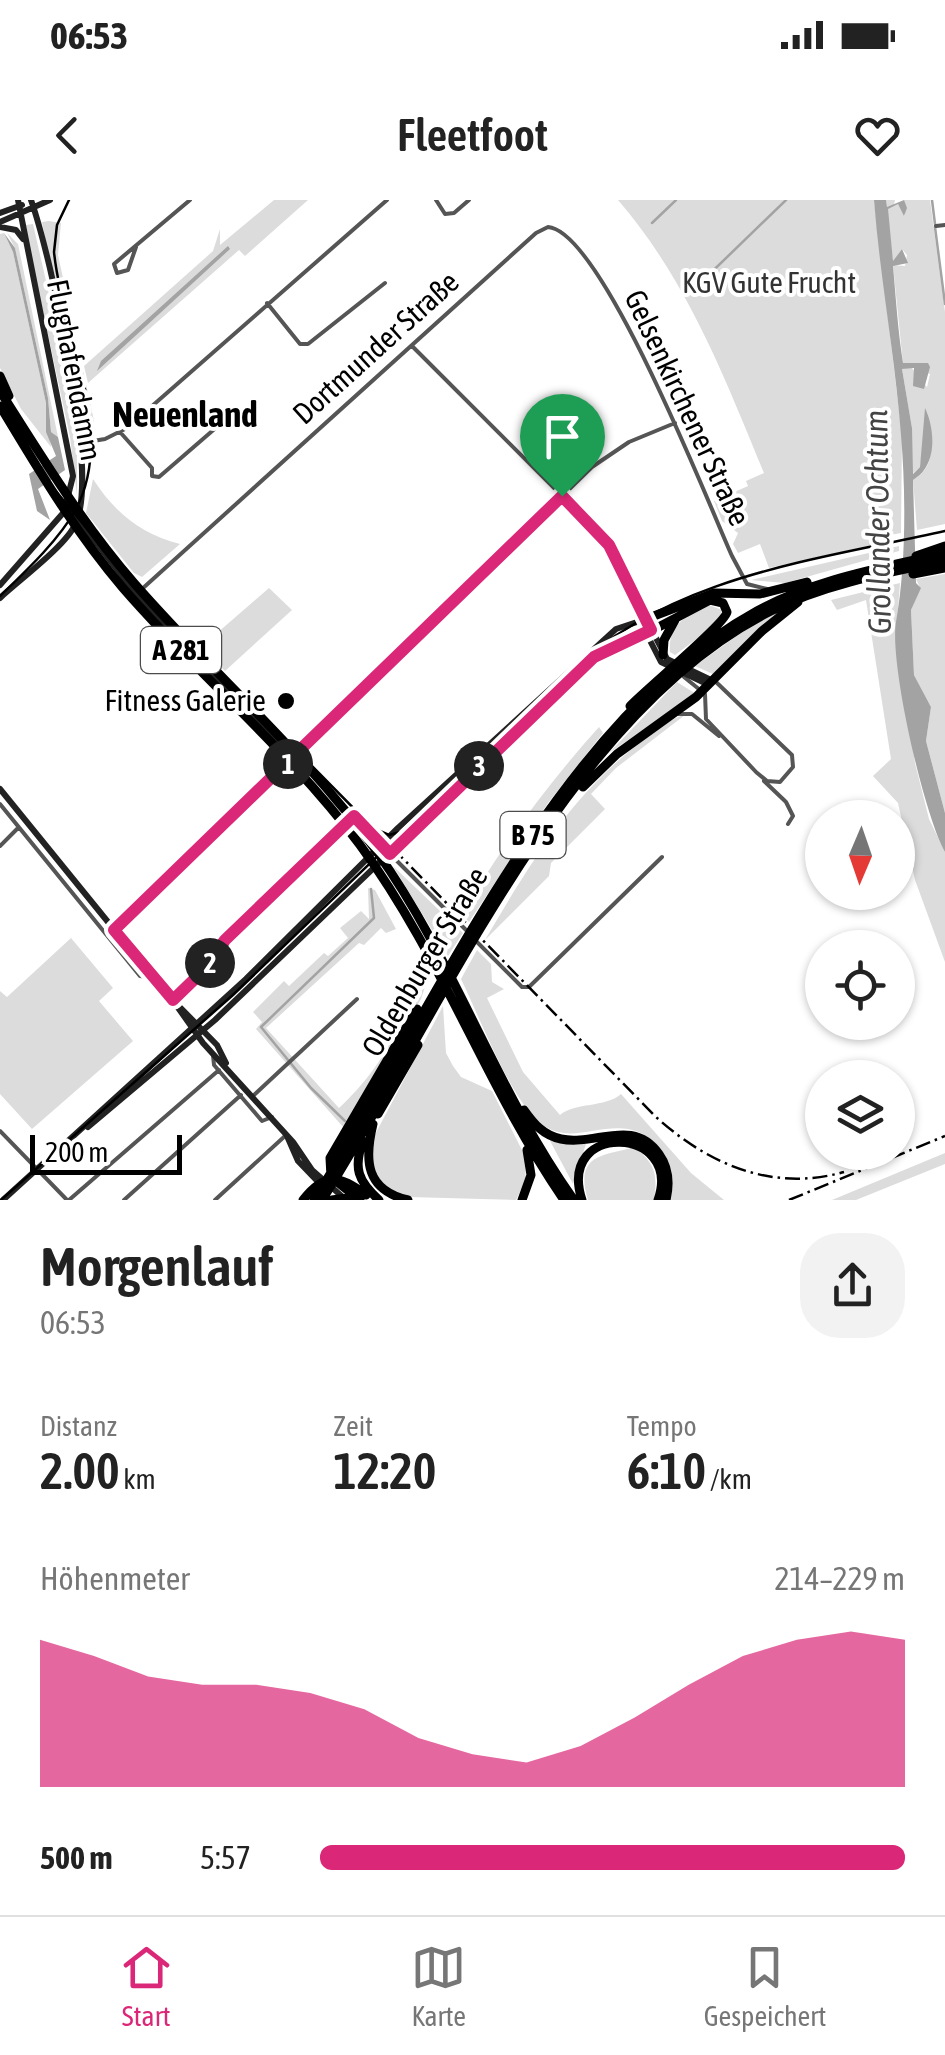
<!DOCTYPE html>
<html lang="de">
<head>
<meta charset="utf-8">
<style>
	body { margin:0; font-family:"Asap Condensed",sans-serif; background:#f2f2f2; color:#222; height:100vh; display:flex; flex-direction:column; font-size:38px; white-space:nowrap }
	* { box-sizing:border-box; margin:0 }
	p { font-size:32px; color:#767676 }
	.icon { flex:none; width:55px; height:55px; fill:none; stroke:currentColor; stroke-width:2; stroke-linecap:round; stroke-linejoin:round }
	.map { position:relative; height:1000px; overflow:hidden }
	.details { display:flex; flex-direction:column; background:#fff; flex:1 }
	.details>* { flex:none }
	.needle { width:65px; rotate:182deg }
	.buttons { position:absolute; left:805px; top:600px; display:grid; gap:20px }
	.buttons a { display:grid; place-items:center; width:110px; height:110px; border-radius:50%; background:#fff; box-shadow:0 2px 8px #0004; font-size:50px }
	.scale { position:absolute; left:30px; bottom:25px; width:152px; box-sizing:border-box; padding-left:10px; border:5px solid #000; border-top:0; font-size:28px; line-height:35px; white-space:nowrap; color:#000; -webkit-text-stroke:8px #fff; paint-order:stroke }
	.pin { position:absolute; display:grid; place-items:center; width:85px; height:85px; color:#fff; margin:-102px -42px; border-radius:50% 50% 50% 0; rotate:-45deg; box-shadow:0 0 10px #0007 }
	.pin .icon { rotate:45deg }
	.km { position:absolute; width:50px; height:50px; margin:-25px; border-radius:50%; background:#222; color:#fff; font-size:28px; line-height:50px; text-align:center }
	.round { display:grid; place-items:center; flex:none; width:105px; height:105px; border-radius:40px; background:#f2f2f2 }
	.headline { display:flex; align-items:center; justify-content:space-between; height:170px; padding:0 40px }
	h1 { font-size:55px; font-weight:600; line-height:75px }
	.stats { display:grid; grid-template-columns:repeat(3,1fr); gap:15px; height:170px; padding:10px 40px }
	.stats div { display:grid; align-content:center }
	.stats b { font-size:50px; font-weight:600 }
	.stats small { font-size:28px; font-weight:400 }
	.stats p { font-size:28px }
	.chart { height:280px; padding:20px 40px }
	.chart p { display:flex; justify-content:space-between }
	.chart svg { width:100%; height:180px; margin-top:10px; fill:#db2777; opacity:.7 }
	ul { padding:0 40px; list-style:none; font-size:32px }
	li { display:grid; grid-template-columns:160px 120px 1fr; align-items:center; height:75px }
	li i { height:25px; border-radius:12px; background:#db2777 }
	.status { display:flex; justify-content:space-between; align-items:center; height:70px; padding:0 50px; background:#fff; direction:ltr }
	.status svg { height:28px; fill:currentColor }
	header { display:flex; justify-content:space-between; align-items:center; height:130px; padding:0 40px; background:#fff; font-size:45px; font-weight:600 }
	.tab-bar { display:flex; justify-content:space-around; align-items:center; height:140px; border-top:2px solid #e0e0e0; background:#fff; font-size:28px; color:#767676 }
	.tab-bar a { display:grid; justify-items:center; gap:5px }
	.tab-bar .on { color:#db2777 }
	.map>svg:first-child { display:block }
</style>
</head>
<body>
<div class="status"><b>06:53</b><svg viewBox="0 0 49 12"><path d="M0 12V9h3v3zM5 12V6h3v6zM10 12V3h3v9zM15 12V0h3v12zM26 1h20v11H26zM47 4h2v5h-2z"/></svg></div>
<header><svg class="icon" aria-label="back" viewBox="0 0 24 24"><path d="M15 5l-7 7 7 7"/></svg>Fleetfoot<svg class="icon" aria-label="heart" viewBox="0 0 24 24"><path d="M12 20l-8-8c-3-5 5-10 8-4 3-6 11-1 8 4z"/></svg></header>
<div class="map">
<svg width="945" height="1000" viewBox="0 0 945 1000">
	<rect width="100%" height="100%" fill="#fff"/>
	<path fill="#dcdcdc" d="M 274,0 L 308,0 L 245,56 L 239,50 L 88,183 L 84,166 L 213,51 L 220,29 L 220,45 Z
		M 618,0 L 874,0 L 902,236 L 901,333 L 890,335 L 890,341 L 769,368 L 760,344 L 738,353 L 733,344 L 738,333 L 722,321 L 714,301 L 748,286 L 746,281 L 764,273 C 724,176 687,80 618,0 Z
		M 886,0 L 895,0 L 894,5 L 898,4 L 905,16 L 904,0 L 930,0 L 945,112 L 945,324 L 917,330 L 913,280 C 942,262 926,239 928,212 L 920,267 L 912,274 L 912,228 L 902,169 L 911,167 L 927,187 L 930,174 L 903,164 L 893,65 L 905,66 L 907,55 L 902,49 L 893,62 Z
		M 49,21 L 61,23 L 58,55 L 94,221 L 92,238 L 84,235 L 42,22 Z
		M 33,24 L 77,217 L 77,295 L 70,237 L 28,41 L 26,25 Z
		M 4,33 L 13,52 L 46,203 L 51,247 L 21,209 L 0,168 L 0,34 Z
		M 7,33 L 18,44 L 58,237 L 51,232 L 48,198 L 15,48 Z
		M 93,279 C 115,313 141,334 180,344 L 142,377 L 134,373 L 86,313 Z
		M 899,346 L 899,351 L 785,383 L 751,380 Z
		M 945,374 L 945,613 L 926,541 L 931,507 L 914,475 L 911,410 L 920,388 L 916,379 Z
		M 900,383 L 896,435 L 915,563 L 929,619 L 945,652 L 945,762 L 915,680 L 898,603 L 873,576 L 891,559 L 866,400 L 837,410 L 831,400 Z
		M 269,388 L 292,410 L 225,471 L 201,447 Z
		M 709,405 L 722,410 L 718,423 L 675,455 L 670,452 C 668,424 686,416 709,405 Z
		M 787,407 L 713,474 L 695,466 L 745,430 Z
		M 677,482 L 696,494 L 609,553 Z
		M 685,515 L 616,568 L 591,594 L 605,609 L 551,663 L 549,676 L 485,740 C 529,665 573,592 645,539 C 657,530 670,518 685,515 Z
		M 599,527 L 603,533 L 548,603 L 469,722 L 462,714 C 501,647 547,585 599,527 Z
		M 393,666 L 463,733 L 448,756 Z
		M 368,688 L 375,690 L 396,729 L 386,733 L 381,728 L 364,745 L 359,743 L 266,828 L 339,908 C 362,887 390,852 399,821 C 404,806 408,791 419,777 L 428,778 L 421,799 L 344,928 L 256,829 L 262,822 L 253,812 L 284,781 L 289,786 L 324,753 L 328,756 L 348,738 L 340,728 L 361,711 L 369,719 Z
		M 71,738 L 113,788 L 99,801 L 133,841 L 32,929 L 0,894 L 0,791 L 7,797 Z
		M 477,750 L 491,764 L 492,782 L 504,789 L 487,798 L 523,872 L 560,915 C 575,902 605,908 621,894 L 691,973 L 724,1000 L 670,1000 C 678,970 661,935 628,929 C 593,924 562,949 533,916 C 506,887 479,816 461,779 Z
		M 443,806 L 446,853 L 453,866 L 461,877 L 492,891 L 524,954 L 526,979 L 516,1000 L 409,997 L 387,989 L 373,972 L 371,942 Z
		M 549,939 L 586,944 L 573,984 Z
		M 634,947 C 655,963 658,974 654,1000 L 588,1000 C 573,952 607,956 634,947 Z
		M 945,953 L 945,964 L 856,1000 L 832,1000 Z"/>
	<path fill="#a3a3a3" d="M 874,0 L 886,0 L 887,7 L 904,0 L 907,8 L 904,16 L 898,4 L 888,9 L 893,61 L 902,49 L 908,63 L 893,66 C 896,100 898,131 903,163 L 928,163 L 930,167 L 924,189 L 913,186 L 914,168 L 902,169 L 912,228 L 913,274 L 920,267 L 925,208 C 935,229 938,266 913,280 L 916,383 L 921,388 L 911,410 L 914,475 L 931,507 L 926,541 L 945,613 L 945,652 C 924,615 889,463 896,422 C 906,366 906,295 901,235 C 895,156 880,78 874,0 Z
		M 4,33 L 15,48 L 48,198 L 51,232 L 58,237 L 65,270 L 38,289 L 50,320 L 37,311 L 29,274 L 56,256 L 46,232 L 46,203 L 13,52 Z
		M 228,46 L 230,49 L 97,171 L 101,161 Z"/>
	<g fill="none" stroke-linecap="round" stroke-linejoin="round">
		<path stroke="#a3a3a3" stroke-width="2.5" d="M 932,0 L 935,24
			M 652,23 L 676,0
			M 935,27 L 945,104
			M 692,91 L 786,0
			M 345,921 L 311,888 L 261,827 L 374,718 L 371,689"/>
		<path stroke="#555" stroke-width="4" d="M 436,0 L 445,14 L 454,13 L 469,0
			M 936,26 L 945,25
			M 136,47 L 128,70 L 117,73 L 114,64 L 190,0
			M 267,103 L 300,144 L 308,144 L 385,83
			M 412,146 L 605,339 L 645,416
			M 120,232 L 152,268 L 152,276 L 159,277 L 233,213 L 243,210
			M 81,243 L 105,239 L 127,228 L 387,0
			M 612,352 L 640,421
			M 142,389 L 536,33 L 548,27 C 602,31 708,303 732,356 L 747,384 L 767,389
			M 684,477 L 705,494 L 706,519 L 757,573
			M 716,482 L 792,555 L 793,567 L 780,582 L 767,581 L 756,572
			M 678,514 L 692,514 L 719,536
			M 298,554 L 592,267 L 629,242 L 675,223
			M 764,581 L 785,601
			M 786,602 L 793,616 L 788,624
			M 0,604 L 140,776 L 153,778
			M 0,646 L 18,628
			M 390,654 L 468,732
			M 114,731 L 288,564
			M 474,739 L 522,787 L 529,787 L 662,657
			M 173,800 L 205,769 L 225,740 L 343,625
			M 213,855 L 214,865 L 262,921 L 272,917
			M 254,895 L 357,799
			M 0,931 L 67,1000
			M 69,1000 L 219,870
			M 124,1000 L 241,895
			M 215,1000 L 285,936"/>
		<path stroke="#222" stroke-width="6" d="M 0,13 L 22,5
			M 0,22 L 50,0
			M 0,27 L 16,30 L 23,39
			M 67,305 L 136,394 L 303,569
			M 0,385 L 64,312 L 73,276 L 18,0
			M 0,398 C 19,380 66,346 76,323 C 99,271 51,57 31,0
			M 640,421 L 661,462 L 707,484
			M 0,589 L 164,791 L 217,845 L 226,863
			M 352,614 L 390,654
			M 174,802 L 203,843 L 293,942 L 312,970 L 345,999
			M 88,927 L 215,820 L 594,457 L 651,431
			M 287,936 L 298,961 L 322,986
			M 3,1000 L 246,779 L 398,628 L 616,429 L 646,419 L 667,459 L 711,480"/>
		<path stroke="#000" stroke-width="9" d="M 0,176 L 9,196
			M 0,191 C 42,257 82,323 134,383 C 213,474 306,553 377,652 C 455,761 496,891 574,1000
			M 0,206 C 38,269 75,332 123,388 C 199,476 290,551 360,645 C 442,756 486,887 564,1000
			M 916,356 L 945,346
			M 913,374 L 945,368
			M 646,419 L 714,393 L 760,394 L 807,382
			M 663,455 L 664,440 L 675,420
			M 630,506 C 646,489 725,424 727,412 L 723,403 L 710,400 L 651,431
			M 583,587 L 617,554 L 696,497 L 762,431 L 798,402
			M 524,910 C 534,924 543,935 561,939 C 596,946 633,917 659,954 C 669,968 670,983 666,1000
			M 378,914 L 418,845
			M 373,924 C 364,961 366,990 408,1000
			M 363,941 C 353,968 358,981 379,1000
			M 303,1000 C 325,972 339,975 366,995
			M 314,1000 C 434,812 554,522 757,411 C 815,379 881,368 945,353
			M 322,1000 C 440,815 567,512 771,411 C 825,384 886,373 945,361
			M 332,1000 L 353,997
			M 360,1000 L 331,977 L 330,958 L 417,809
			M 522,1000 L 531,975 L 527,950
			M 582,1000 C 556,920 684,926 658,1000"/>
		<path stroke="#000" stroke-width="2.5" d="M 46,279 L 129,380 L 373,628 L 389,635 L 408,630
			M 0,396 C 26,371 59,340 76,309 C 117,231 62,132 54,52 L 57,25 L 69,0
			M 1,1000 L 233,795 L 567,474 C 671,376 811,361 945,331"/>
		<path stroke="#000" stroke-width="2.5" stroke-dasharray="15 5 2.5 5" stroke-linecap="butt" d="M 373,628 L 656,917 C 709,965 773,992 844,972
			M 789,1000 L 945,936"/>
	</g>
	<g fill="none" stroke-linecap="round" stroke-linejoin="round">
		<g stroke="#fff" stroke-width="20">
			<path id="route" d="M 562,296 L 609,345 L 651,430 L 594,457 L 390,654 L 354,616 L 225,740 L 205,769 L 173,800 L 114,730 Z"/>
		</g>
		<use href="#route" stroke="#db2777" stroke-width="12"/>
	</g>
	<circle fill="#000" stroke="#fff" stroke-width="4" cx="286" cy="501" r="10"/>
	<g text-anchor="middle" stroke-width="8" stroke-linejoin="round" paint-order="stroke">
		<g fill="#fff" stroke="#4c4c4c" stroke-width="2.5">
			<rect x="141" y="427" width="80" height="46" rx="8"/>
			<rect x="500.5" y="612" width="65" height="46" rx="8"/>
		</g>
		<g font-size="28" font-weight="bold" fill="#000">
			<text x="181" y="460">A 281</text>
			<text x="533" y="645">B 75</text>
		</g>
		<g font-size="30" fill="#333" stroke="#fff">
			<text x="769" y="93">KGV Gute Frucht</text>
		</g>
		<g font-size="30" fill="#000" stroke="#fff">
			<text transform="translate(376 148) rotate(-42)" y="10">Dortmunder Straße</text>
			<text transform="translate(74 170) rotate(79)" y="10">Flughafendamm</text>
			<text transform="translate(687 208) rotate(65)" y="10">Gelsenkirchener Straße</text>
			<text transform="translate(425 762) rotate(-59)" y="10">Oldenburger Straße</text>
		</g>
		<g font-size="30" fill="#000" stroke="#fff" text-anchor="end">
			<text x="266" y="511">Fitness Galerie</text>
		</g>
		<g font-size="32" font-style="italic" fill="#444" stroke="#fff">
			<text transform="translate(878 322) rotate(-91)" y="11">Grollander Ochtum</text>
		</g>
		<g font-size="35" font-weight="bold" fill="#000" stroke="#fff">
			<text x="185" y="227">Neuenland</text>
		</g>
	</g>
</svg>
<div class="buttons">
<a><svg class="needle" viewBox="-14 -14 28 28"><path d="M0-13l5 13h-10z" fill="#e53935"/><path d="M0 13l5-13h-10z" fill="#767676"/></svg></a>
<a><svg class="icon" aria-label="locate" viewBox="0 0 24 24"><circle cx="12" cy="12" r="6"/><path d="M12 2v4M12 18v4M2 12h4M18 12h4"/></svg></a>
<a><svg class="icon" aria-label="layers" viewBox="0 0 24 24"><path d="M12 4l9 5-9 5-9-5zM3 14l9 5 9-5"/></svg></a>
</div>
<div class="scale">200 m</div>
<div class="pin" style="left:562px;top:296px;background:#1e9e55"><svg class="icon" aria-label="arrive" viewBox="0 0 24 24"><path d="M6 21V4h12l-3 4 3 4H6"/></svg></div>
<b class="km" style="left:288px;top:564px">1</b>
<b class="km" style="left:210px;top:763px">2</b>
<b class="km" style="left:479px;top:566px">3</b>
</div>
<section class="details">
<div class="headline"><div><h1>Morgenlauf</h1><p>06:53</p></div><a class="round"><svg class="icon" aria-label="share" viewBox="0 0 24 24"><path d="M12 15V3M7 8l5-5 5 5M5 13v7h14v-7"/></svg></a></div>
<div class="stats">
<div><p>Distanz</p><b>2.00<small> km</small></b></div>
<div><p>Zeit</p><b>12:20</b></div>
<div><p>Tempo</p><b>6:10<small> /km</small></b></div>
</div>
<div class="chart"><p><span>Höhenmeter</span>214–229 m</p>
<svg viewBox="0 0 160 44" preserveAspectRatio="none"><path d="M0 44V8L10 12L20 17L30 19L40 19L50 21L60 25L70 32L80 36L90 38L100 34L110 27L120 19L130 12L140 8L150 6L160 8V44z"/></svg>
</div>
<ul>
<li><b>500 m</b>5:57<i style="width:100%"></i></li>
</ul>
</section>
<nav class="tab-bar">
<a class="on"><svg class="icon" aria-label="home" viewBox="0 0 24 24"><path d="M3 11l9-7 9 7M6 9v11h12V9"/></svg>Start</a>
<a><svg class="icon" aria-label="map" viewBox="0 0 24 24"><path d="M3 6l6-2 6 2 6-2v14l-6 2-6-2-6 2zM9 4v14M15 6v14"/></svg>Karte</a>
<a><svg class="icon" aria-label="saved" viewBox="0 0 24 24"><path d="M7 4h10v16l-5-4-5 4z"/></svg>Gespeichert</a>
</nav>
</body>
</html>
